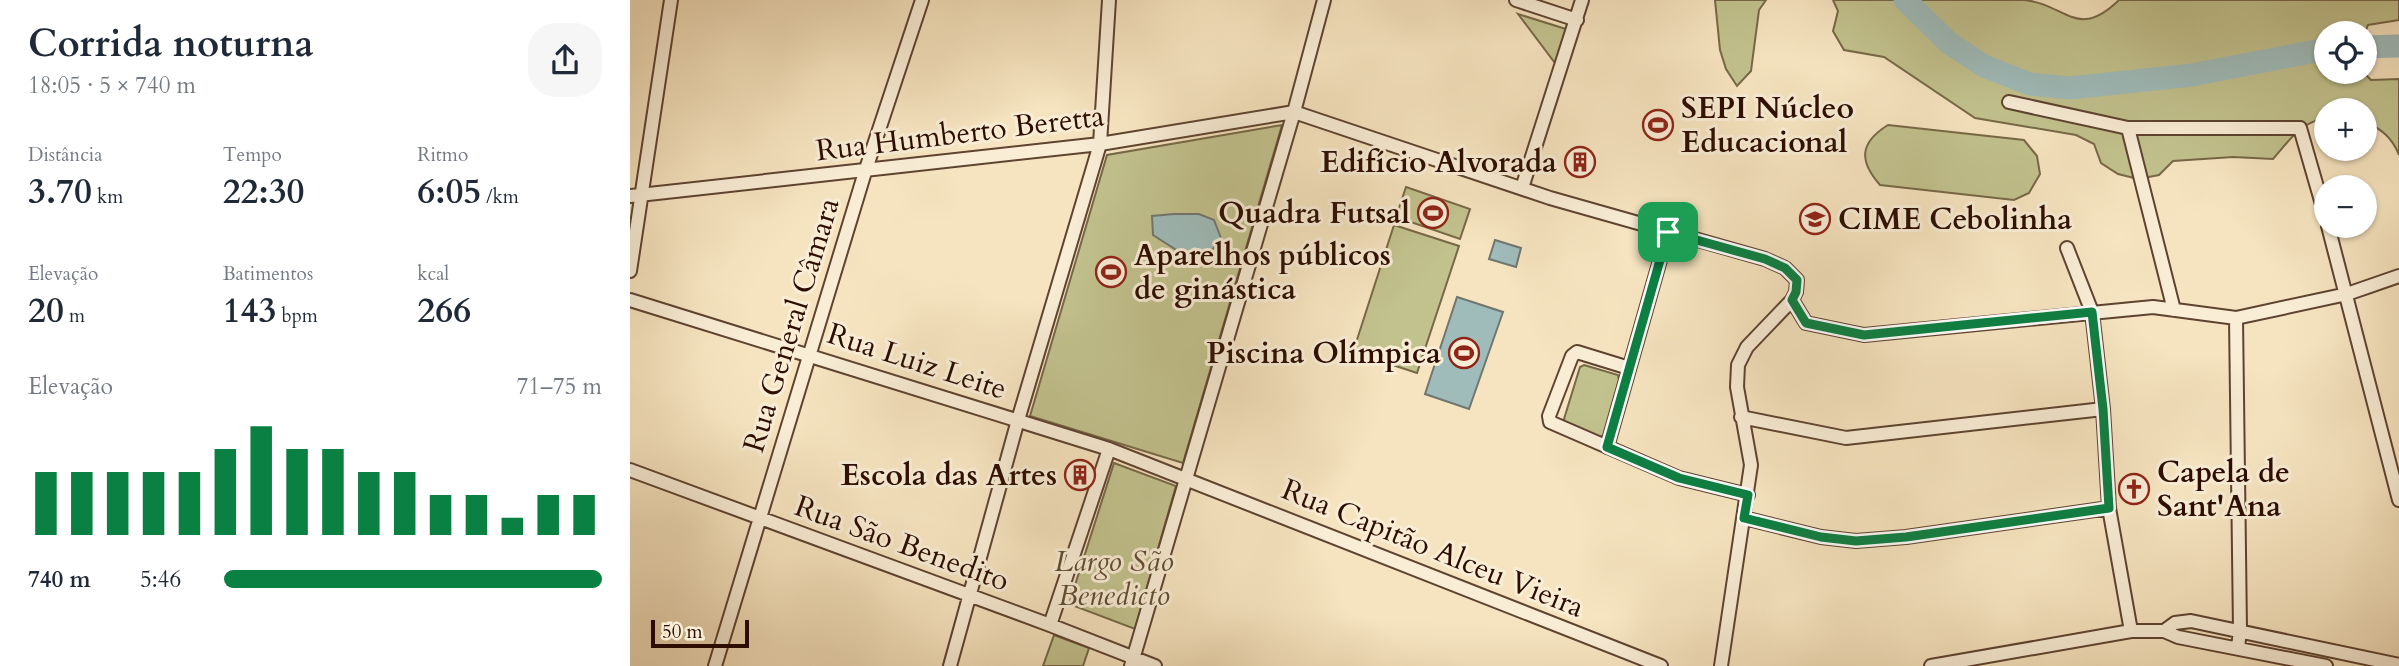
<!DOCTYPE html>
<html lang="pt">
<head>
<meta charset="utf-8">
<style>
	body { margin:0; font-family:Cardo,serif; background:#f6f6f7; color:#1f2937; height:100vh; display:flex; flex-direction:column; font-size:26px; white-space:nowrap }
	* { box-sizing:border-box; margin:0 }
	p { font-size:23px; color:#747a83 }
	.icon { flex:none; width:38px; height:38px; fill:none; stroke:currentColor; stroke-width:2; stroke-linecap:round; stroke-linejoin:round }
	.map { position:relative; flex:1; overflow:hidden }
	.details { display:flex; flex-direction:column; background:#fff; width:630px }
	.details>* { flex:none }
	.tools { position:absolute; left:1684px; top:21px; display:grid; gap:14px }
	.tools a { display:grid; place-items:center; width:63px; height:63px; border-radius:50%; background:#fff; box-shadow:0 2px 5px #0004; font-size:35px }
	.scale { position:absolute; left:21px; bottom:18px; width:98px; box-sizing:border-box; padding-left:7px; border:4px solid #2c0d00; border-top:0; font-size:19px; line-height:24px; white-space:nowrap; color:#2c0d00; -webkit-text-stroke:5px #f9edd6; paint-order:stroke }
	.pin { position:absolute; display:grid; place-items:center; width:60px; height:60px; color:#fff; margin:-30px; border-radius:14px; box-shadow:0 4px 10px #0006 }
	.round { display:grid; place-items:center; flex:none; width:74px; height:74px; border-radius:28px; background:#f6f6f7 }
	.overview { display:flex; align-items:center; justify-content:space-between; height:119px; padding:0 28px }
	h1 { font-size:38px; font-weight:700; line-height:52px }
	.stats { display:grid; grid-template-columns:repeat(3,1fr); gap:10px; height:119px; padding:7px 28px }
	.stats div { display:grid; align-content:center }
	.stats b { font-size:35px; font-weight:700 }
	.stats small { font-size:19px; font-weight:400 }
	.stats p { font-size:19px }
	.chart { height:196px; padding:14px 28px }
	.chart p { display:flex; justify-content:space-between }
	.chart svg { width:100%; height:126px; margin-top:7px; stroke:#0b8043; stroke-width:6 }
	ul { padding:0 28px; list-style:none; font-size:23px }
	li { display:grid; grid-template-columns:112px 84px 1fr; align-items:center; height:52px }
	li i { height:18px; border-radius:9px; background:#0b8043 }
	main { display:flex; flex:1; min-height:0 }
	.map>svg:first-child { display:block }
</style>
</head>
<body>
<main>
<section class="details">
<div class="overview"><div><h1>Corrida noturna</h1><p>18:05 · 5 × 740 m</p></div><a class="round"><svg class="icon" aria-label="share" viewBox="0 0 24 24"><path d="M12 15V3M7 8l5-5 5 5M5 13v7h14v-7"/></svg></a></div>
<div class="stats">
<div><p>Distância</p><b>3.70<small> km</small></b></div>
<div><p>Tempo</p><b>22:30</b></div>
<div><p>Ritmo</p><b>6:05<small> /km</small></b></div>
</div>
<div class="stats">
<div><p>Elevação</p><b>20<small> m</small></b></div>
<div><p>Batimentos</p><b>143<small> bpm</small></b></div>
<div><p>kcal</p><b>266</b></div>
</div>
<div class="chart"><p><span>Elevação</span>71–75 m</p>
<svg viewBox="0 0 160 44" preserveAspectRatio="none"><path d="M5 44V22M15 44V22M25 44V22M35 44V22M45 44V22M55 44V14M65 44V6M75 44V14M85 44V14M95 44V22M105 44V22M115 44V30M125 44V30M135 44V38M145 44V30M155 44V30"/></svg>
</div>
<ul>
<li><b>740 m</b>5:46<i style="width:100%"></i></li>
</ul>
</section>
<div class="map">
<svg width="1769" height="666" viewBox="0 0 1769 666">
	<rect width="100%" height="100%" fill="#f6e4c0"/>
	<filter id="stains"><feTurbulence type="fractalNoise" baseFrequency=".00286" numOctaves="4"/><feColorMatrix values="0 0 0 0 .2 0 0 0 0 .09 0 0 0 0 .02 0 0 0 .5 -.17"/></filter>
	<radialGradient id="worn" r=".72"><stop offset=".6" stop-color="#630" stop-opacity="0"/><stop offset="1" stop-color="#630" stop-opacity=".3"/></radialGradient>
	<path fill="#c2c28e" stroke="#776847" stroke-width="2" d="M 1085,0 L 1136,0 L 1129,10 L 1121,71 L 1107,86 L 1096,69 L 1090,50 Z
		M 1203,0 L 1394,0 C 1436,4 1447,41 1489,0 L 1769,0 L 1769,20 L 1738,25 L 1734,35 L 1696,33 L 1696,72 L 1733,72 L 1741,80 L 1769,79 L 1769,155 C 1762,137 1751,129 1734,121 L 1734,110 L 1696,110 L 1696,119 C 1672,120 1658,142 1643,159 L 1603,157 L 1543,161 L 1529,175 L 1508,179 L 1488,174 L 1471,163 L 1464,144 L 1446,135 L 1345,118 L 1254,57 L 1214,50 L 1203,31 L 1208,11 Z
		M 888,14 L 939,30 L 928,67 Z
		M 652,125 L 553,463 L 400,416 L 477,155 Z
		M 1258,125 L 1394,140 L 1407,156 L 1410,174 L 1399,193 L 1384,200 L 1250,185 C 1229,161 1229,143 1258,125 Z
		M 776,187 L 840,209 L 830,239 L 766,217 Z
		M 764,225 L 829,246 L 787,373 L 723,352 Z
		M 954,365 L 988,375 L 989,380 L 975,435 L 970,437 L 935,423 L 934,419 L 950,367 Z
		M 484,463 L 546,486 L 505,629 L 439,604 Z
		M 424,635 L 459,648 L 453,666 L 413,666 Z"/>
	<path fill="#9fbcbb" stroke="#717670" stroke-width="2" d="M 544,214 L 569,214 L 584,220 L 591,238 L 577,257 L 548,251 L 523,235 L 522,216 Z
		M 865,240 L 891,248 L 886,267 L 859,259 Z
		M 827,297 L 873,312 L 839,409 L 795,394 Z"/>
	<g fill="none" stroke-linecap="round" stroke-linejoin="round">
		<path stroke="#9fbcbb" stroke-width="23" d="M 1275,0 L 1319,43 L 1354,66 L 1400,84 L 1440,88 L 1562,75 L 1696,49
			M 1734,47 L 1769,46"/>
		<g stroke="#5e4330" stroke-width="16">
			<path id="minor" d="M 886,0 L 947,20
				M 1379,102 L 1498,128 L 1670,128 L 1696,218
				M 1498,128 L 1544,310
				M 892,188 L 952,0
				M 0,196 L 470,144 L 664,112 L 920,198 L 1135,259 L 1155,268 L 1167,280 L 1166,292 L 1162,300 L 1117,347 L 1108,365 L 1107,387 L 1121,465 L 1091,666
				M 1698,226 L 1769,500
				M 1437,248 L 1462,312 L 1473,409 L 1479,508 L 1501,631
				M 0,271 L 41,0
				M 0,300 L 479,449 L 1031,666
				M 1162,300 L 1176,323 L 1234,335 L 1523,307 L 1606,318 L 1717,294 L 1769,276
				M 1606,318 L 1610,630 L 1608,648
				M 999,368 L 947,352 L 942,356 L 919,416 L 920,422 L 1049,478 L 1118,495
				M 1111,417 L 1216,438 L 1473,409
				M 977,447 L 1038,232
				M 0,470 L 420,625 L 525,666
				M 1114,518 L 1191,537 L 1226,541 L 1276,537 L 1479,508
				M 420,625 L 479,449
				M 1534,631 L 1545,623 L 1561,621 L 1769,665
				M 85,666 L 235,172 L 292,0
				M 320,666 L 388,420 L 470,144 L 479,0
				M 501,666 L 664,112 L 694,0
				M 1301,666 L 1501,631 L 1534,631 L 1548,637 L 1696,666"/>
		</g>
		<use href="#minor" stroke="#f9edd6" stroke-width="12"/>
	</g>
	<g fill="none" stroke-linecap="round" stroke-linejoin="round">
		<g stroke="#fff" stroke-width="14">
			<path id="route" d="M 1038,232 L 1135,259 L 1155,268 L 1167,280 L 1166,292 L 1162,300 L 1176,323 L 1234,335 L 1462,312 L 1473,409 L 1479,508 L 1276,537 L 1226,541 L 1191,537 L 1114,518 L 1118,495 L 1049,478 L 977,447 Z"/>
		</g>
		<use href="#route" stroke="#0b8043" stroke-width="9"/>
	</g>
	<defs>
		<g id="stadium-ring" transform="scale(1.575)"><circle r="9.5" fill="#f9edd6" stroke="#8f2418" stroke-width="1.5"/><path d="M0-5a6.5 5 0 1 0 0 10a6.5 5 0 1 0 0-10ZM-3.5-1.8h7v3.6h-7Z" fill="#8f2418"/></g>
		<g id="building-ring" transform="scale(1.575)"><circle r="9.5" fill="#f9edd6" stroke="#8f2418" stroke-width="1.5"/><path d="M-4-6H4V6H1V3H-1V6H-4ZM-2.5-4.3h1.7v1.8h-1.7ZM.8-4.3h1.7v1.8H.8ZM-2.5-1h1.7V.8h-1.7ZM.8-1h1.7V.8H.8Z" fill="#8f2418"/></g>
		<g id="school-ring" transform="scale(1.575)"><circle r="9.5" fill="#f9edd6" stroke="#8f2418" stroke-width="1.5"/><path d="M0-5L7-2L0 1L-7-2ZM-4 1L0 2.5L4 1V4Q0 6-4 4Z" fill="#8f2418"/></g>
		<g id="church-ring" transform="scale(1.575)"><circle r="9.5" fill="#f9edd6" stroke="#8f2418" stroke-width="1.5"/><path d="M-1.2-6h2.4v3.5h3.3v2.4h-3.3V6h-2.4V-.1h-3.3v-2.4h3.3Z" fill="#8f2418"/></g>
	</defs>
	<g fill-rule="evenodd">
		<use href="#stadium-ring" x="1028" y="125"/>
		<use href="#building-ring" x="950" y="162"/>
		<use href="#stadium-ring" x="803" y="213"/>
		<use href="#school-ring" x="1185" y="219"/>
		<use href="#stadium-ring" x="481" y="272"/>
		<use href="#stadium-ring" x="834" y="353"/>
		<use href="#building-ring" x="450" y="475"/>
		<use href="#church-ring" x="1504" y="489"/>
	</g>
	<g text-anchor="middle" stroke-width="6" stroke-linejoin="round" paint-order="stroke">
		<g font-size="30" font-weight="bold" fill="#2c0d00" stroke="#f9edd6" text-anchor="start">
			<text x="1051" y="118">SEPI Núcleo<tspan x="1051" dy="34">Educacional</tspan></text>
			<text x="927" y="172" text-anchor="end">Edifício Alvorada</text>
			<text x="780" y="223" text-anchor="end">Quadra Futsal</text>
			<text x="1208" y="229">CIME Cebolinha</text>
			<text x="504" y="265">Aparelhos públicos<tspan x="504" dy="34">de ginástica</tspan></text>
			<text x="811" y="363" text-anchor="end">Piscina Olímpica</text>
			<text x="1527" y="482">Capela de<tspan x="1527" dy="34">Sant'Ana</tspan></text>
			<text x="427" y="485" text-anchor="end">Escola das Artes</text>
		</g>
		<g font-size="30" fill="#2c0d00" stroke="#f9edd6">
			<text transform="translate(330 133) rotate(-7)" y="10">Rua Humberto Beretta</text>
			<text transform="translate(161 325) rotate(-73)" y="10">Rua General Câmara</text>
			<text transform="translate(287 361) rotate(18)" y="10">Rua Luiz Leite</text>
			<text transform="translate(272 543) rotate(20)" y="10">Rua São Benedito</text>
			<text transform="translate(803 548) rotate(22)" y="10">Rua Capitão Alceu Vieira</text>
		</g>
		<g font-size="30" font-style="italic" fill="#604c32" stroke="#f9edd6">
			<text x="484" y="571">Largo São<tspan x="484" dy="34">Benedicto</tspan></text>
		</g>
	</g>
	<rect width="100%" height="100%" filter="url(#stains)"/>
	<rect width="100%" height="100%" fill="url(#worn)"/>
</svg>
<div class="tools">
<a><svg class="icon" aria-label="locate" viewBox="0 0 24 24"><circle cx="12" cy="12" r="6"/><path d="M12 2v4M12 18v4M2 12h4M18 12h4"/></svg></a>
<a>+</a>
<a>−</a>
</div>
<div class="scale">50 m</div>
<div class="pin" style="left:1038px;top:232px;background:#1e9e55"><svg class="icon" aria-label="arrive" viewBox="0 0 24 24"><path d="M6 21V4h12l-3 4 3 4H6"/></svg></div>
</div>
</main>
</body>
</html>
